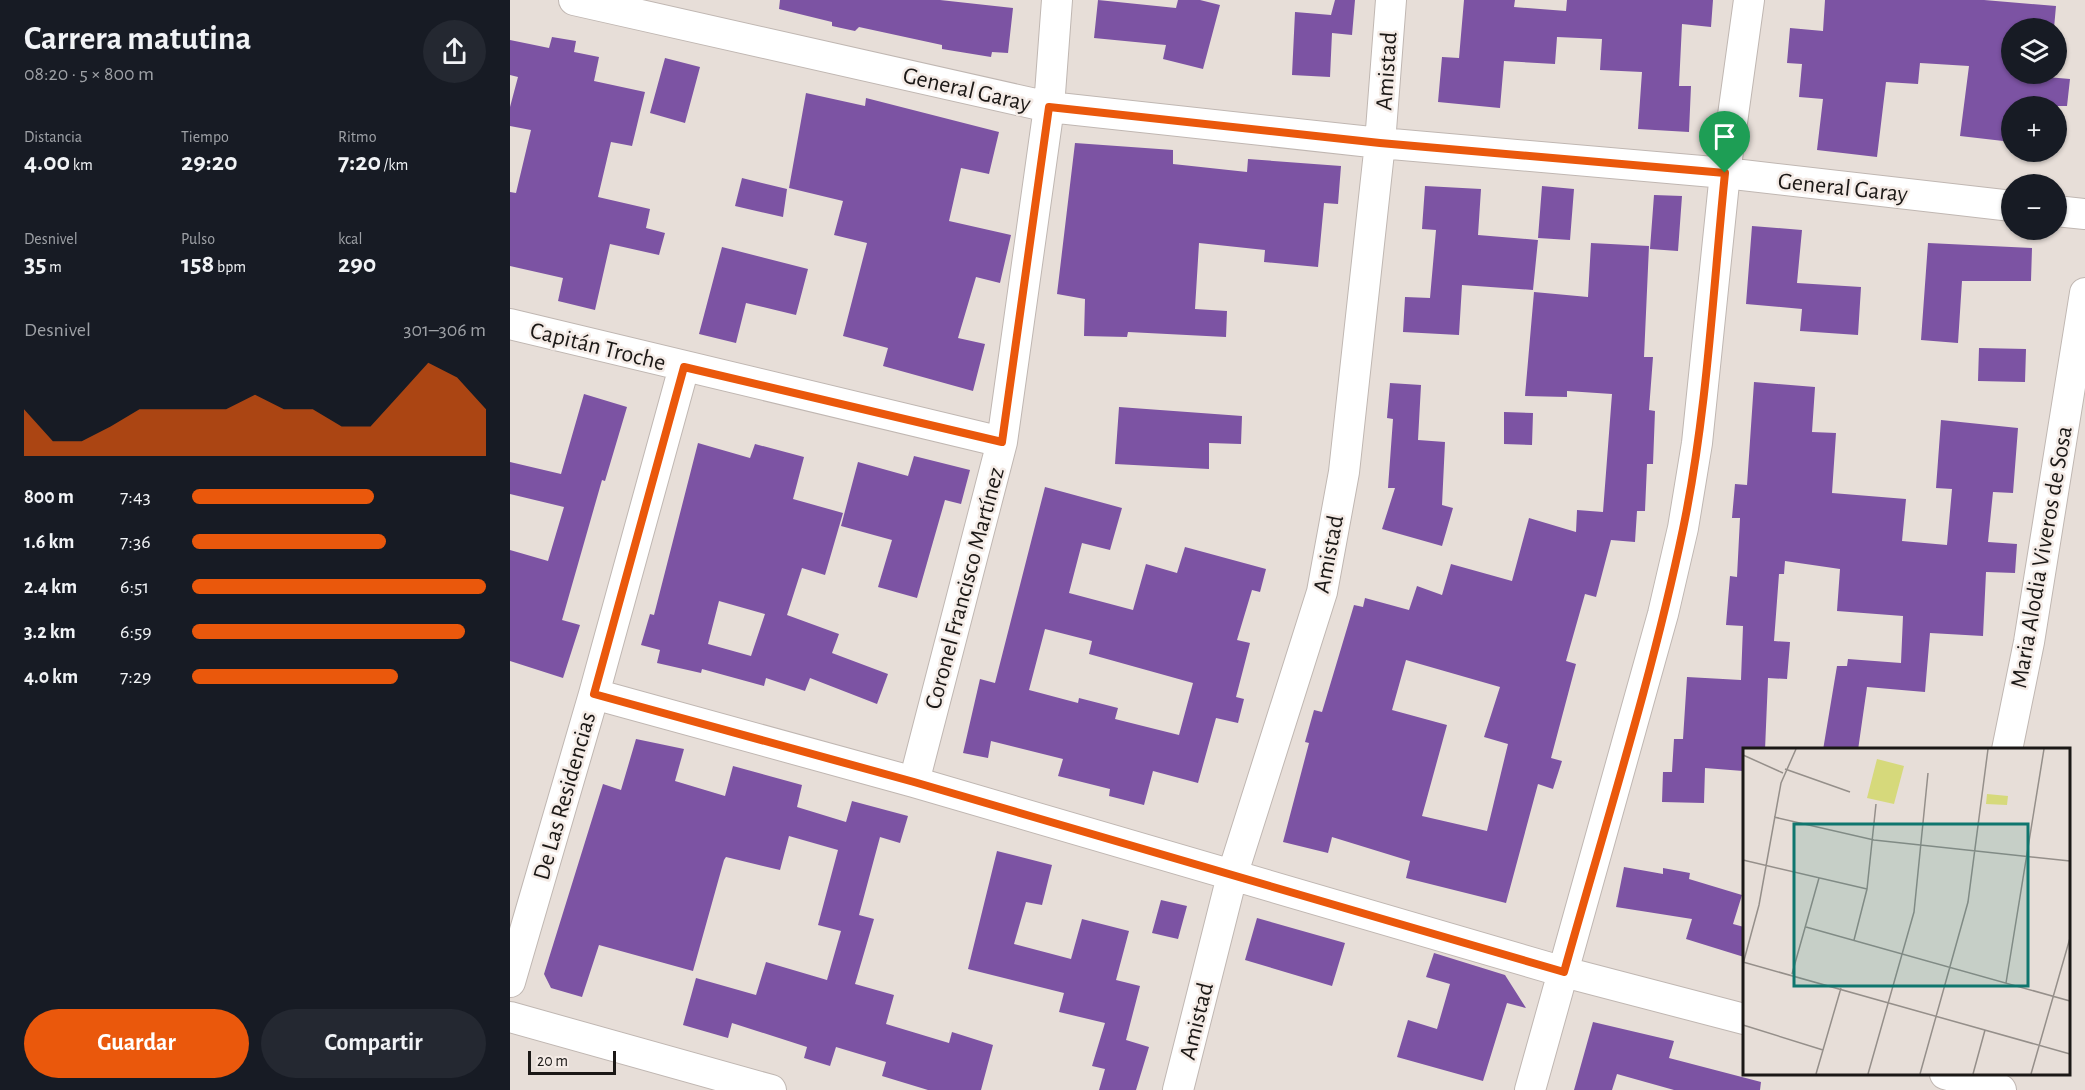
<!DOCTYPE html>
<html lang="es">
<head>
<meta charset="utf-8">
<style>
	body { margin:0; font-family:"Alegreya Sans",sans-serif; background:#242831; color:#f1f3f6; height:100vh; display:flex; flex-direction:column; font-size:22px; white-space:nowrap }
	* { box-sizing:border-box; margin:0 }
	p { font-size:20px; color:#9ea1a6 }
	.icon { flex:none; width:33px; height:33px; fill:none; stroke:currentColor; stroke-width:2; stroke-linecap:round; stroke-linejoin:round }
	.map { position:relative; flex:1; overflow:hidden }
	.side { display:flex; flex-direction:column; background:#171b24; width:510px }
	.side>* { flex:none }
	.fabs { position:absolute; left:1491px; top:18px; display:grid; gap:12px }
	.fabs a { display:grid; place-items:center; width:66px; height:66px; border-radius:50%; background:#171b24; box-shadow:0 2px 4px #0004; font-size:30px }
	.scale { position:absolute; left:18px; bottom:15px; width:88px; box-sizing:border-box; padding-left:6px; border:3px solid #1b1816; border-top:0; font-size:16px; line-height:21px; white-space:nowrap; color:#1b1816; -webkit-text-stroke:4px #f4ebe6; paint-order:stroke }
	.pin { position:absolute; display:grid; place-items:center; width:51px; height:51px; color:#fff; margin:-62px -26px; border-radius:50% 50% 50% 0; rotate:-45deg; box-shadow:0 0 6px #0007 }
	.pin .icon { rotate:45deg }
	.round { display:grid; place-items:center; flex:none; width:63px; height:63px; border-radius:32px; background:#242831 }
	.head { display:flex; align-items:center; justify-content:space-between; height:102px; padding:0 24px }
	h1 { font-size:33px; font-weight:600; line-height:45px }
	.stats { display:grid; grid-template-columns:repeat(3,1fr); gap:9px; height:102px; padding:6px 24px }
	.stats div { display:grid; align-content:center }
	.stats b { font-size:26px; font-weight:600 }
	.stats small { font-size:16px; font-weight:400 }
	.stats p { font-size:16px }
	.chart { height:168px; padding:12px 24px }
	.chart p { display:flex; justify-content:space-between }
	.chart svg { width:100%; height:108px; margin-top:6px; fill:#ea580c; opacity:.7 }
	.cta { display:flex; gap:12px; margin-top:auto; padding:12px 24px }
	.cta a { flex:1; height:69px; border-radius:36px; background:#ea580c; color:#fff; font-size:24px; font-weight:600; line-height:69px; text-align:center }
	.cta a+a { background:#242831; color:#f1f3f6 }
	ul { padding:0 24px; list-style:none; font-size:20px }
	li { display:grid; grid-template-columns:96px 72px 1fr; align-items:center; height:45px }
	li i { height:15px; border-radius:8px; background:#ea580c }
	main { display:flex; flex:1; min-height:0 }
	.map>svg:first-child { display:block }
</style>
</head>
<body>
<main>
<section class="side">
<div class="head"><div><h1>Carrera matutina</h1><p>08:20 · 5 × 800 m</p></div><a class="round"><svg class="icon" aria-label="share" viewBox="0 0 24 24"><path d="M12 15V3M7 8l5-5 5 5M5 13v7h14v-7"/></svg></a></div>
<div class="stats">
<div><p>Distancia</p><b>4.00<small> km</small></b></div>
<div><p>Tiempo</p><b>29:20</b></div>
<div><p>Ritmo</p><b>7:20<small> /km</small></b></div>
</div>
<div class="stats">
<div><p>Desnivel</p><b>35<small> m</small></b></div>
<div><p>Pulso</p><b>158<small> bpm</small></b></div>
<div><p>kcal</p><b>290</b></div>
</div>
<div class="chart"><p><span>Desnivel</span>301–306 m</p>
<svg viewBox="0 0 160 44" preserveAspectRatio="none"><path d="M0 44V25L10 38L20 38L30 32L40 25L50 25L60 25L70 25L80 19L90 25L100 25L110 32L120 32L130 19L140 6L150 12L160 25V44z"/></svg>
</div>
<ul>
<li><b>800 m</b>7:43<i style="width:62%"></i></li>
<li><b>1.6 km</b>7:36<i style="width:66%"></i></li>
<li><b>2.4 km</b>6:51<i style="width:100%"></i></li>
<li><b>3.2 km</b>6:59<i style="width:93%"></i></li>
<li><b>4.0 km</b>7:29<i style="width:70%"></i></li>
</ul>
<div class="cta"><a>Guardar</a><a>Compartir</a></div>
</section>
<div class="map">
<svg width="1575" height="1090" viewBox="0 0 1575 1090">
	<rect width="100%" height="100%" fill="#e7ded8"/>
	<path fill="#7c53a3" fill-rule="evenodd" d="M 270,0 L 430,0 L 503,8 L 498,53 L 482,52 L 481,57 L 432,49 L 432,45 L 349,27 L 345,31 L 322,26 L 322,22 L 269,9 Z
		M 588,0 L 666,8 L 668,0 L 690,0 L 710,5 L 693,69 L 653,59 L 656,45 L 584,38 Z
		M 825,0 L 845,0 L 842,35 L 822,33 L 820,77 L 782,75 L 785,12 L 821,15 Z
		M 954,0 L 1005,0 L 1004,7 L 1056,11 L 1057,0 L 1203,0 L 1201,27 L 1172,24 L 1169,86 L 1181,86 L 1179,132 L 1128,129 L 1132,72 L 1090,70 L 1092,39 L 1047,37 L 1045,64 L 994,61 L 990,108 L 928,102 L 932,57 L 949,58 Z
		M 1315,0 L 1474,0 L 1546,6 L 1544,28 L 1502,28 L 1502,74 L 1560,79 L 1557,106 L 1502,106 L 1502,142 L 1450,136 L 1459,66 L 1410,63 L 1408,84 L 1376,82 L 1367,157 L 1307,150 L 1313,99 L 1289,97 L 1292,64 L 1277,63 L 1280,28 L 1313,31 Z
		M 42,37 L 66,41 L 64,52 L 89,57 L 84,81 L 135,92 L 122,146 L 101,142 L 88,197 L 140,209 L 136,228 L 155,233 L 149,255 L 100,244 L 85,310 L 48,301 L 53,278 L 0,266 L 0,192 L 6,193 L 21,130 L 0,126 L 0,107 L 8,77 L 0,75 L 0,40 L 39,48 Z
		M 155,58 L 190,67 L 175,123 L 140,113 Z
		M 296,93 L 355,106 L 356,98 L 489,132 L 479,174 L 451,168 L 439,221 L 501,235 L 490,283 L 466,277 L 448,338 L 475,344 L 463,391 L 373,366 L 378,348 L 333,336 L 357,243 L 324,235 L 333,201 L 279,188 Z
		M 565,143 L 663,150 L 663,164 L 737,172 L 738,159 L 831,166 L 828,204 L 814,203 L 808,267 L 754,262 L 755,250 L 689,243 L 685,309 L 717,311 L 716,337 L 618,332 L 617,337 L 574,336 L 575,299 L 547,294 Z
		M 232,178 L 277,189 L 273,217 L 225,206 Z
		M 915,186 L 971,189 L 968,235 L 1028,240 L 1023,290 L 952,285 L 949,335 L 893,332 L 895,297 L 920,298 L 926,230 L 912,229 Z
		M 1032,186 L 1064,189 L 1060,240 L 1028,238 Z
		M 1144,195 L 1172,196 L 1168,251 L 1140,249 Z
		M 1242,226 L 1292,230 L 1287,283 L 1351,287 L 1348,335 L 1290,331 L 1292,309 L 1236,304 Z
		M 1081,243 L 1139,246 L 1134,357 L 1143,357 L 1139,410 L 1145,411 L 1143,464 L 1137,464 L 1135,511 L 1127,511 L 1125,542 L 1101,540 L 1086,597 L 1075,594 L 1056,661 L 1066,664 L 1041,758 L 1052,761 L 1043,789 L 1028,784 L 996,903 L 896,878 L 900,861 L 822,837 L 818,853 L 773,842 L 799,743 L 795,742 L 804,710 L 812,712 L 844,605 L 853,607 L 855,598 L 899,610 L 907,586 L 932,595 L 941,564 L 1002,581 L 1019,518 L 1066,532 L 1067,510 L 1093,512 L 1102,394 L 1057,391 L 1057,397 L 1015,396 L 1024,292 L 1078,297 ZM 896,660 L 990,687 L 974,737 L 998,744 L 977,831 L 912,816 L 937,725 L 882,710 Z
		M 1418,243 L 1522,248 L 1521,281 L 1452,281 L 1448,343 L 1411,340 Z
		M 212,247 L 298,269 L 286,315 L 236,303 L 226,343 L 189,334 Z
		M 1469,348 L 1516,349 L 1515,382 L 1468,381 Z
		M 1244,382 L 1305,387 L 1302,432 L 1326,433 L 1322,493 L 1396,499 L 1392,541 L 1437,545 L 1442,489 L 1426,488 L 1431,420 L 1508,428 L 1503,493 L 1483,492 L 1478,542 L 1507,544 L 1505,573 L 1476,572 L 1473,636 L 1420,633 L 1415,692 L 1357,687 L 1348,750 L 1313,750 L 1327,666 L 1337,666 L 1338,659 L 1391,663 L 1393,616 L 1327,611 L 1330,569 L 1275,561 L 1274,574 L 1269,574 L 1264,641 L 1280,642 L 1277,679 L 1258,678 L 1255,750 L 1234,750 L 1233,771 L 1195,768 L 1194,803 L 1152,802 L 1153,772 L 1162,772 L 1164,739 L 1173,739 L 1177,677 L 1231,680 L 1233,626 L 1216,625 L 1220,576 L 1227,577 L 1230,518 L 1222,518 L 1225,484 L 1237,485 Z
		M 880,383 L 911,385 L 908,440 L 935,442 L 932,505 L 943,508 L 932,546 L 872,529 L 885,488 L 878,488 L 883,419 L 877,418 Z
		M 74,394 L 117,407 L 95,481 L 92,480 L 52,620 L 70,625 L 53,678 L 0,661 L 0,550 L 38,561 L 54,507 L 0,494 L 0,462 L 51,474 Z
		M 609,407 L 732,416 L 731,444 L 699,443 L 699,469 L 605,464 Z
		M 994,412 L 1023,413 L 1022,445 L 994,444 Z
		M 188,443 L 240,458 L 245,444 L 294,457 L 283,499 L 333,513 L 315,575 L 292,568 L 277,615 L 329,634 L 322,653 L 378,674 L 367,704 L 300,678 L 295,691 L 256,678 L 254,686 L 192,669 L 191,673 L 147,663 L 150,650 L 131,645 L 140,614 L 144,615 ZM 209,601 L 255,614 L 241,656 L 198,644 Z
		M 404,456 L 460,470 L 451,504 L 435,500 L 407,598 L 368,587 L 382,540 L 331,526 L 348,462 L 398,476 Z
		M 535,487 L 612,508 L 600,550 L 572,543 L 559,593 L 623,610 L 636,564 L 667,573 L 675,547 L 756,569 L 750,592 L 742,590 L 727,640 L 740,643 L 726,697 L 734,699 L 728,723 L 706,718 L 688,783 L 643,771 L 634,805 L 599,796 L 600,789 L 548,776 L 553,759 L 481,741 L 478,758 L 453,753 L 470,679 L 485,683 ZM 535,629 L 582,641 L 579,654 L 683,683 L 669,735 L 605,719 L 608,708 L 569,698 L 568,703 L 519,690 Z
		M 126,739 L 174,749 L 165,781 L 215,796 L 223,766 L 292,785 L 287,807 L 336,822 L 342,801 L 398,816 L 390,843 L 370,837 L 349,915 L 364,919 L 345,984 L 384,995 L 376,1024 L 439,1043 L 442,1032 L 483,1045 L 471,1090 L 418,1090 L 372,1076 L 376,1062 L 326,1047 L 320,1066 L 294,1058 L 297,1047 L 222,1023 L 218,1038 L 173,1025 L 186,978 L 246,995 L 256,962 L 317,980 L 331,931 L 308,925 L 328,850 L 279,836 L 270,870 L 216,857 L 214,860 L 183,971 L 89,945 L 72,997 L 41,988 L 34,974 L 93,784 L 111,790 Z
		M 487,851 L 542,865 L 532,905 L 516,902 L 504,944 L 561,959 L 572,919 L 619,931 L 606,980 L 630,986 L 616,1040 L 639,1047 L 626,1090 L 589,1090 L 595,1069 L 582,1066 L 595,1023 L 549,1012 L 554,993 L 458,969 Z
		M 1114,867 L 1153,874 L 1153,868 L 1180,873 L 1179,879 L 1232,895 L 1223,924 L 1234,927 L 1234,957 L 1176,939 L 1182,919 L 1106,907 Z
		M 651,900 L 677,906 L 668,939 L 642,933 Z
		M 747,918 L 835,943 L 822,986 L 735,960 Z
		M 924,953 L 995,975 L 1016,1008 L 997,1003 L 973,1081 L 887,1057 L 898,1020 L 927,1029 L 940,984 L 916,977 Z
		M 1083,1022 L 1164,1041 L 1159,1058 L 1251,1082 L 1250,1090 L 1164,1090 L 1107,1074 L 1102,1090 L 1064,1090 Z"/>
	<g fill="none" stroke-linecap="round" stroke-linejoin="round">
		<g stroke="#c0b7b2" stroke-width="32">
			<path id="minor" d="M 64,0 L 539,107 L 870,143 L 1215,173 L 1502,206
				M 1546,211 L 1575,214
				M 0,324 L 492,442
				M 84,694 L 404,782 L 1054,972 L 1234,1019
				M 1497,750 L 1519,642 L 1575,293
				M 404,782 L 492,442 L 539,107 L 547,0
				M 0,982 L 84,694 L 174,367
				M 0,1017 L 261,1090
				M 1435,1074 L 1491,1090
				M 668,1090 L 722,876 L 812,592 L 834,472 L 870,143 L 881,0
				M 1020,1090 L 1153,614 L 1173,528 L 1187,443 L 1215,173 L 1239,0"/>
		</g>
		<use href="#minor" stroke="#fff" stroke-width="30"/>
	</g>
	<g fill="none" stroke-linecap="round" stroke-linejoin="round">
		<g stroke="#fff" stroke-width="12">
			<path id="route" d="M 539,107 L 870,143 L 1215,173 C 1203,290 1197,414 1173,529 C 1142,678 1095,825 1054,972 L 404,782 L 84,694 L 174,367 L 492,442 Z"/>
		</g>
		<use href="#route" stroke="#ea580c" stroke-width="8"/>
	</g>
	<g text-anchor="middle" stroke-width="5" stroke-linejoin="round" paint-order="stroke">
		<g font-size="24" fill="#1b1816" stroke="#f4ebe6">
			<text transform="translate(876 71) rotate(-86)" y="8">Amistad</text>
			<text transform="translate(457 89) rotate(13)" y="8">General Garay</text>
			<text transform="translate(1333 187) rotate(6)" y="8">General Garay</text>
			<text transform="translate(88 346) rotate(14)" y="8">Capitán Troche</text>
			<text transform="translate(818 554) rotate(-79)" y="8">Amistad</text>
			<text transform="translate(1531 557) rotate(-80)" y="8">Maria Alodia Viveros de Sosa</text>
			<text transform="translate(454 588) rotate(-75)" y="8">Coronel Francisco Martínez</text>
			<text transform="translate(54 796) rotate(-74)" y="8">De Las Residencias</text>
			<text transform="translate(686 1021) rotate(-76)" y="8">Amistad</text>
		</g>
	</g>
	<g transform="translate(1233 748)">
		<rect width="327" height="327" fill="#e7ded8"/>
		<path d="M 134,11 L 161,18 L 151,56 L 124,50 ZM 244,46 L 265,48 L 264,57 L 243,56 Z" fill="#d6d97b"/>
		<path fill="none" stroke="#958f8a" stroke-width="1.5" d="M 0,7 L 40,25M 42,21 L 107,44M 31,69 L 131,92 L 327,113M 0,112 L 124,141M 63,179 L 327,253M 111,192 L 124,141 L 133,56M 0,214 L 327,306M 0,216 L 16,157 L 38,35 L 53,1M 49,226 L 76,130M 263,235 L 301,1M 0,277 L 80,302M 73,326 L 98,240M 125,326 L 171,164 L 185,25M 177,326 L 225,154 L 245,1M 230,326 L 242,282M 288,326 L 327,190"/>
		<path fill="#0f766e" fill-opacity="0.15" stroke="#0f766e" stroke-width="3" d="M 51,76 L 285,76 L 285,238 L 51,238 Z"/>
		<rect width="327" height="327" fill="none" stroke="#1b1816" stroke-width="3"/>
	</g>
</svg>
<div class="fabs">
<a><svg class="icon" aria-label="layers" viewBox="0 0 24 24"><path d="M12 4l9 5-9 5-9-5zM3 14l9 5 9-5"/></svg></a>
<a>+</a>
<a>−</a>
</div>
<div class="scale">20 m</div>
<div class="pin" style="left:1215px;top:173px;background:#1e9e55"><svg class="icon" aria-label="arrive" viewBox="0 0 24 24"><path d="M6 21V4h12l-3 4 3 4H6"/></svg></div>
</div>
</main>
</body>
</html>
